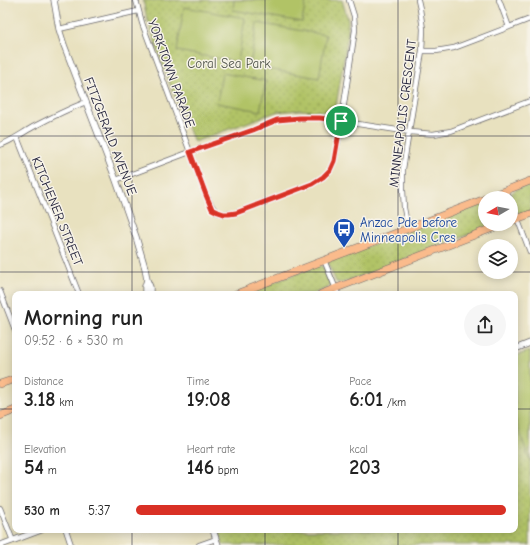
<!DOCTYPE html>
<html lang="en">
<head>
<meta charset="utf-8">
<style>
	body { margin:0; font-family:"Comic Neue",sans-serif; background:#f6f6f6; color:#222; height:100vh; display:flex; flex-direction:column; font-size:15px; white-space:nowrap }
	* { box-sizing:border-box; margin:0 }
	p { font-size:13px; color:#767676 }
	.icon { flex:none; width:22px; height:22px; fill:none; stroke:currentColor; stroke-width:2; stroke-linecap:round; stroke-linejoin:round }
	.map { position:relative; flex:1; overflow:hidden }
	.drawer { position:absolute; left:12px; top:291px; width:506px; height:242px; display:flex; flex-direction:column; background:#fff; border-radius:8px; box-shadow:0 2px 10px #0003 }
	.drawer>* { flex:none }
	.needle { width:26px; rotate:260deg }
	.fabs { position:absolute; left:478px; top:191px; display:grid; gap:8px }
	.fabs a { display:grid; place-items:center; width:40px; height:40px; border-radius:50%; background:#fff; box-shadow:0 2px 10px #0003; font-size:20px }
	.pin { position:absolute; display:grid; place-items:center; width:34px; height:34px; color:#fff; margin:-17px; border:2px solid #fff; border-radius:50%; box-shadow:0 1px 4px #0007 }
	.round { display:grid; place-items:center; flex:none; width:42px; height:42px; border-radius:21px; background:#f6f6f6 }
	.summary { display:flex; align-items:center; justify-content:space-between; height:68px; padding:0 12px }
	h1 { font-size:22px; font-weight:600; line-height:30px }
	.metrics { display:grid; grid-template-columns:repeat(3,1fr); gap:6px; height:68px; padding:4px 12px }
	.metrics div { display:grid; align-content:center }
	.metrics b { font-size:20px; font-weight:600 }
	.metrics small { font-size:11px; font-weight:400 }
	.metrics p { font-size:11px }
	ul { padding:0 12px; list-style:none; font-size:13px }
	li { display:grid; grid-template-columns:64px 48px 1fr; align-items:center; height:30px }
	li i { height:10px; border-radius:5px; background:#d93025 }
	.map>svg:first-child { display:block }
</style>
</head>
<body>
<div class="map">
<svg width="530" height="545" viewBox="0 0 530 545">
	<defs>
		<pattern id="park-dots" width="8" height="8" patternUnits="userSpaceOnUse"><rect width="8" height="8" fill="#b1c366"/><path d="M2 2h.1M6 6h.1" fill="none" stroke="#98a759" stroke-width="1.8" stroke-linecap="round"/></pattern>
	</defs>
	<rect width="100%" height="100%" fill="#f7f3e8"/>
	<filter id="ink" filterUnits="userSpaceOnUse"><feTurbulence type="fractalNoise" baseFrequency=".025" numOctaves="2"/><feDisplacementMap in="SourceGraphic" scale="8" xChannelSelector="R" yChannelSelector="G"/><feConvolveMatrix kernelMatrix="1 2 1 2 8 2 1 2 1" color-interpolation-filters="sRGB"/></filter>
	<filter id="wash" filterUnits="userSpaceOnUse"><feTurbulence type="fractalNoise" baseFrequency=".012" numOctaves="4" result="noise"/><feDisplacementMap in="SourceGraphic" scale="16" xChannelSelector="R" yChannelSelector="G"/><feGaussianBlur stdDeviation="0.9" result="paint"/><feColorMatrix in="noise" values="0 0 0 0 0 0 0 0 0 0 0 0 0 0 0 0 0 1.4 0 .05"/><feComposite in="paint" operator="in"/></filter>
	<g filter="url(#wash)">
		<rect width="100%" height="100%" fill="#e8e1bf"/>
		<path fill="url(#park-dots)" stroke="#6a7250" d="M 143,0 L 342,0 L 348,20 L 348,35 L 335,112 L 300,110 L 276,112 L 194,142 L 167,77 L 146,15 Z
			M 530,185 L 530,212 L 520,214 L 518,213 L 511,195 C 513,188 524,187 530,185 Z
			M 485,201 L 485,224 L 496,224 L 342,283 L 336,282 L 328,263 L 331,260 Z
			M 319,265 L 323,267 L 331,284 L 328,288 L 313,294 L 243,294 Z
			M 530,351 L 530,545 L 223,545 L 219,530 L 515,530 L 515,356 Z"/>
		<path fill="#b1c366" stroke="#6a7250" d="M 234,0 L 306,0 L 302,22 L 233,10 Z
			M 184,7 L 245,18 L 238,62 L 177,51 Z
			M 257,23 L 326,35 L 319,78 L 250,66 Z
			M 222,73 L 266,81 L 260,111 L 217,103 Z
			M 530,351 L 530,462 L 515,418 L 515,356 Z"/>
	</g>
	<g filter="url(#ink)">
		<g fill="none" stroke-linecap="round" stroke-linejoin="round">
			<g stroke="#676569" stroke-width="6">
				<path id="minor" d="M 136,0 L 142,23 L 206,195 C 214,212 216,216 236,213 L 312,184 L 323,177 L 330,170 L 334,161 L 340,131 L 355,30 L 354,16 L 349,0
					M 499,0 L 509,27
					M 59,29 L 138,11
					M 422,51 L 436,51 L 454,48 L 530,19
					M 17,137 L 79,294
					M 0,145 C 12,141 22,133 33,127 C 50,118 68,109 86,102
					M 116,180 L 190,152 L 253,130 L 277,120 L 300,118 L 319,118 L 410,132 L 433,134 L 451,131 L 530,101
					M 506,190 L 509,198
					M 511,202 L 530,252
					M 408,229 L 404,208 L 403,190 L 403,169 L 422,51 L 423,29 L 420,9 L 418,0
					M 324,260 L 338,294
					M 0,291 L 15,330
					M 0,508 L 13,541
					M 66,530 L 71,545
					M 199,545 L 216,539"/>
			</g>
			<g stroke="#676569" stroke-width="7">
				<path id="tertiary" d="M 54,0 L 59,29 L 64,45 L 116,180 L 136,237 L 145,268 L 147,280 L 150,287 L 150,294
					M 145,294 L 145,286 L 147,280
					M 515,349 L 530,343
					M 213,530 L 218,545
					M 1,545 L 41,530"/>
			</g>
			<g stroke="#676569" stroke-width="8">
				<path id="primary" d="M 486,198 L 530,181
					M 511,221 L 530,214
					M 236,294 L 433,219 L 485,199
					M 321,294 L 503,224
					M 0,384 L 15,379
					M 0,416 L 15,410"/>
			</g>
			<use href="#minor" stroke="#fff" stroke-width="4.5"/>
			<use href="#tertiary" stroke="#fff" stroke-width="5.5"/>
			<use href="#primary" stroke="#fabb8c" stroke-width="7"/>
		</g>
	</g>
	<g fill="none" stroke-linecap="round" stroke-linejoin="round" filter="url(#ink)">
		<g stroke="#fff" stroke-width="8">
			<path id="route" d="M 300,118 L 320,118 L 341,121 L 334,161 L 330,170 L 323,177 L 312,184 L 236,213 L 229,214 L 224,214 L 218,212 L 212,209 L 206,195 L 190,152 L 253,130 L 277,120 Z"/>
		</g>
		<use href="#route" stroke="#d93025" stroke-width="5"/>
	</g>
	<path fill="none" stroke="#22223b" stroke-width="1" stroke-opacity="0.55" d="M 132,0 L 132,294M 265,0 L 265,294M 398,0 L 398,294M 0,136 L 530,136M 0,272 L 530,272M 0,409 L 15,409M 515,409 L 530,409M 132,530 L 132,545M 265,530 L 265,545M 398,530 L 398,545"/>
	<defs>
		<g id="bus-pin" transform="scale(1.15)"><path d="M0 17L-7.5 6A9.5 9.5 0 1 1 7.5 6Z" fill="#1a4fb4" stroke="#f7f3e8"/><path d="M-5-6H5V4H4V6H2V4H-2V6H-4V4H-5ZM-3.5-4V0h7V-4ZM-3.5 1.2v1.5H-2V1.2ZM2 1.2v1.5H3.5V1.2Z" fill="#fff"/></g>
	</defs>
	<g fill-rule="evenodd">
		<use href="#bus-pin" x="344" y="229"/>
	</g>
	<g text-anchor="middle" stroke-width="3" stroke-linejoin="round" paint-order="stroke">
		<g font-size="13" fill="#4d5248" stroke="#f7f3e8">
			<text x="229" y="68">Coral Sea Park</text>
		</g>
		<g font-size="13" fill="#22223b" stroke="#f7f3e8">
			<text transform="translate(172 73) rotate(70)" y="5">YORKTOWN PARADE</text>
			<text transform="translate(402 113) rotate(-83)" y="5">MINNEAPOLIS CRESCENT</text>
			<text transform="translate(111 136) rotate(69)" y="5">FITZGERALD AVENUE</text>
			<text transform="translate(58 211) rotate(68)" y="5">KITCHENER STREET</text>
		</g>
		<g font-size="13" fill="#164399" stroke="#f7f3e8" text-anchor="start">
			<text x="360" y="227">Anzac Pde before<tspan x="360" dy="15">Minneapolis Cres</tspan></text>
		</g>
	</g>
</svg>
<div class="fabs">
<a><svg class="needle" viewBox="-14 -14 28 28"><path d="M0-13l5 13h-10z" fill="#e53935"/><path d="M0 13l5-13h-10z" fill="#767676"/></svg></a>
<a><svg class="icon" aria-label="layers" viewBox="0 0 24 24"><path d="M12 4l9 5-9 5-9-5zM3 14l9 5 9-5"/></svg></a>
</div>
<div class="pin" style="left:341px;top:121px;background:#1e9e55"><svg class="icon" aria-label="arrive" viewBox="0 0 24 24"><path d="M6 21V4h12l-3 4 3 4H6"/></svg></div>
<section class="drawer">
<div class="summary"><div><h1>Morning run</h1><p>09:52 · 6 × 530 m</p></div><a class="round"><svg class="icon" aria-label="share" viewBox="0 0 24 24"><path d="M12 15V3M7 8l5-5 5 5M5 13v7h14v-7"/></svg></a></div>
<div class="metrics">
<div><p>Distance</p><b>3.18<small> km</small></b></div>
<div><p>Time</p><b>19:08</b></div>
<div><p>Pace</p><b>6:01<small> /km</small></b></div>
</div>
<div class="metrics">
<div><p>Elevation</p><b>54<small> m</small></b></div>
<div><p>Heart rate</p><b>146<small> bpm</small></b></div>
<div><p>kcal</p><b>203</b></div>
</div>
<ul>
<li><b>530 m</b>5:37<i style="width:100%"></i></li>
</ul>
</section>
</div>
</body>
</html>
